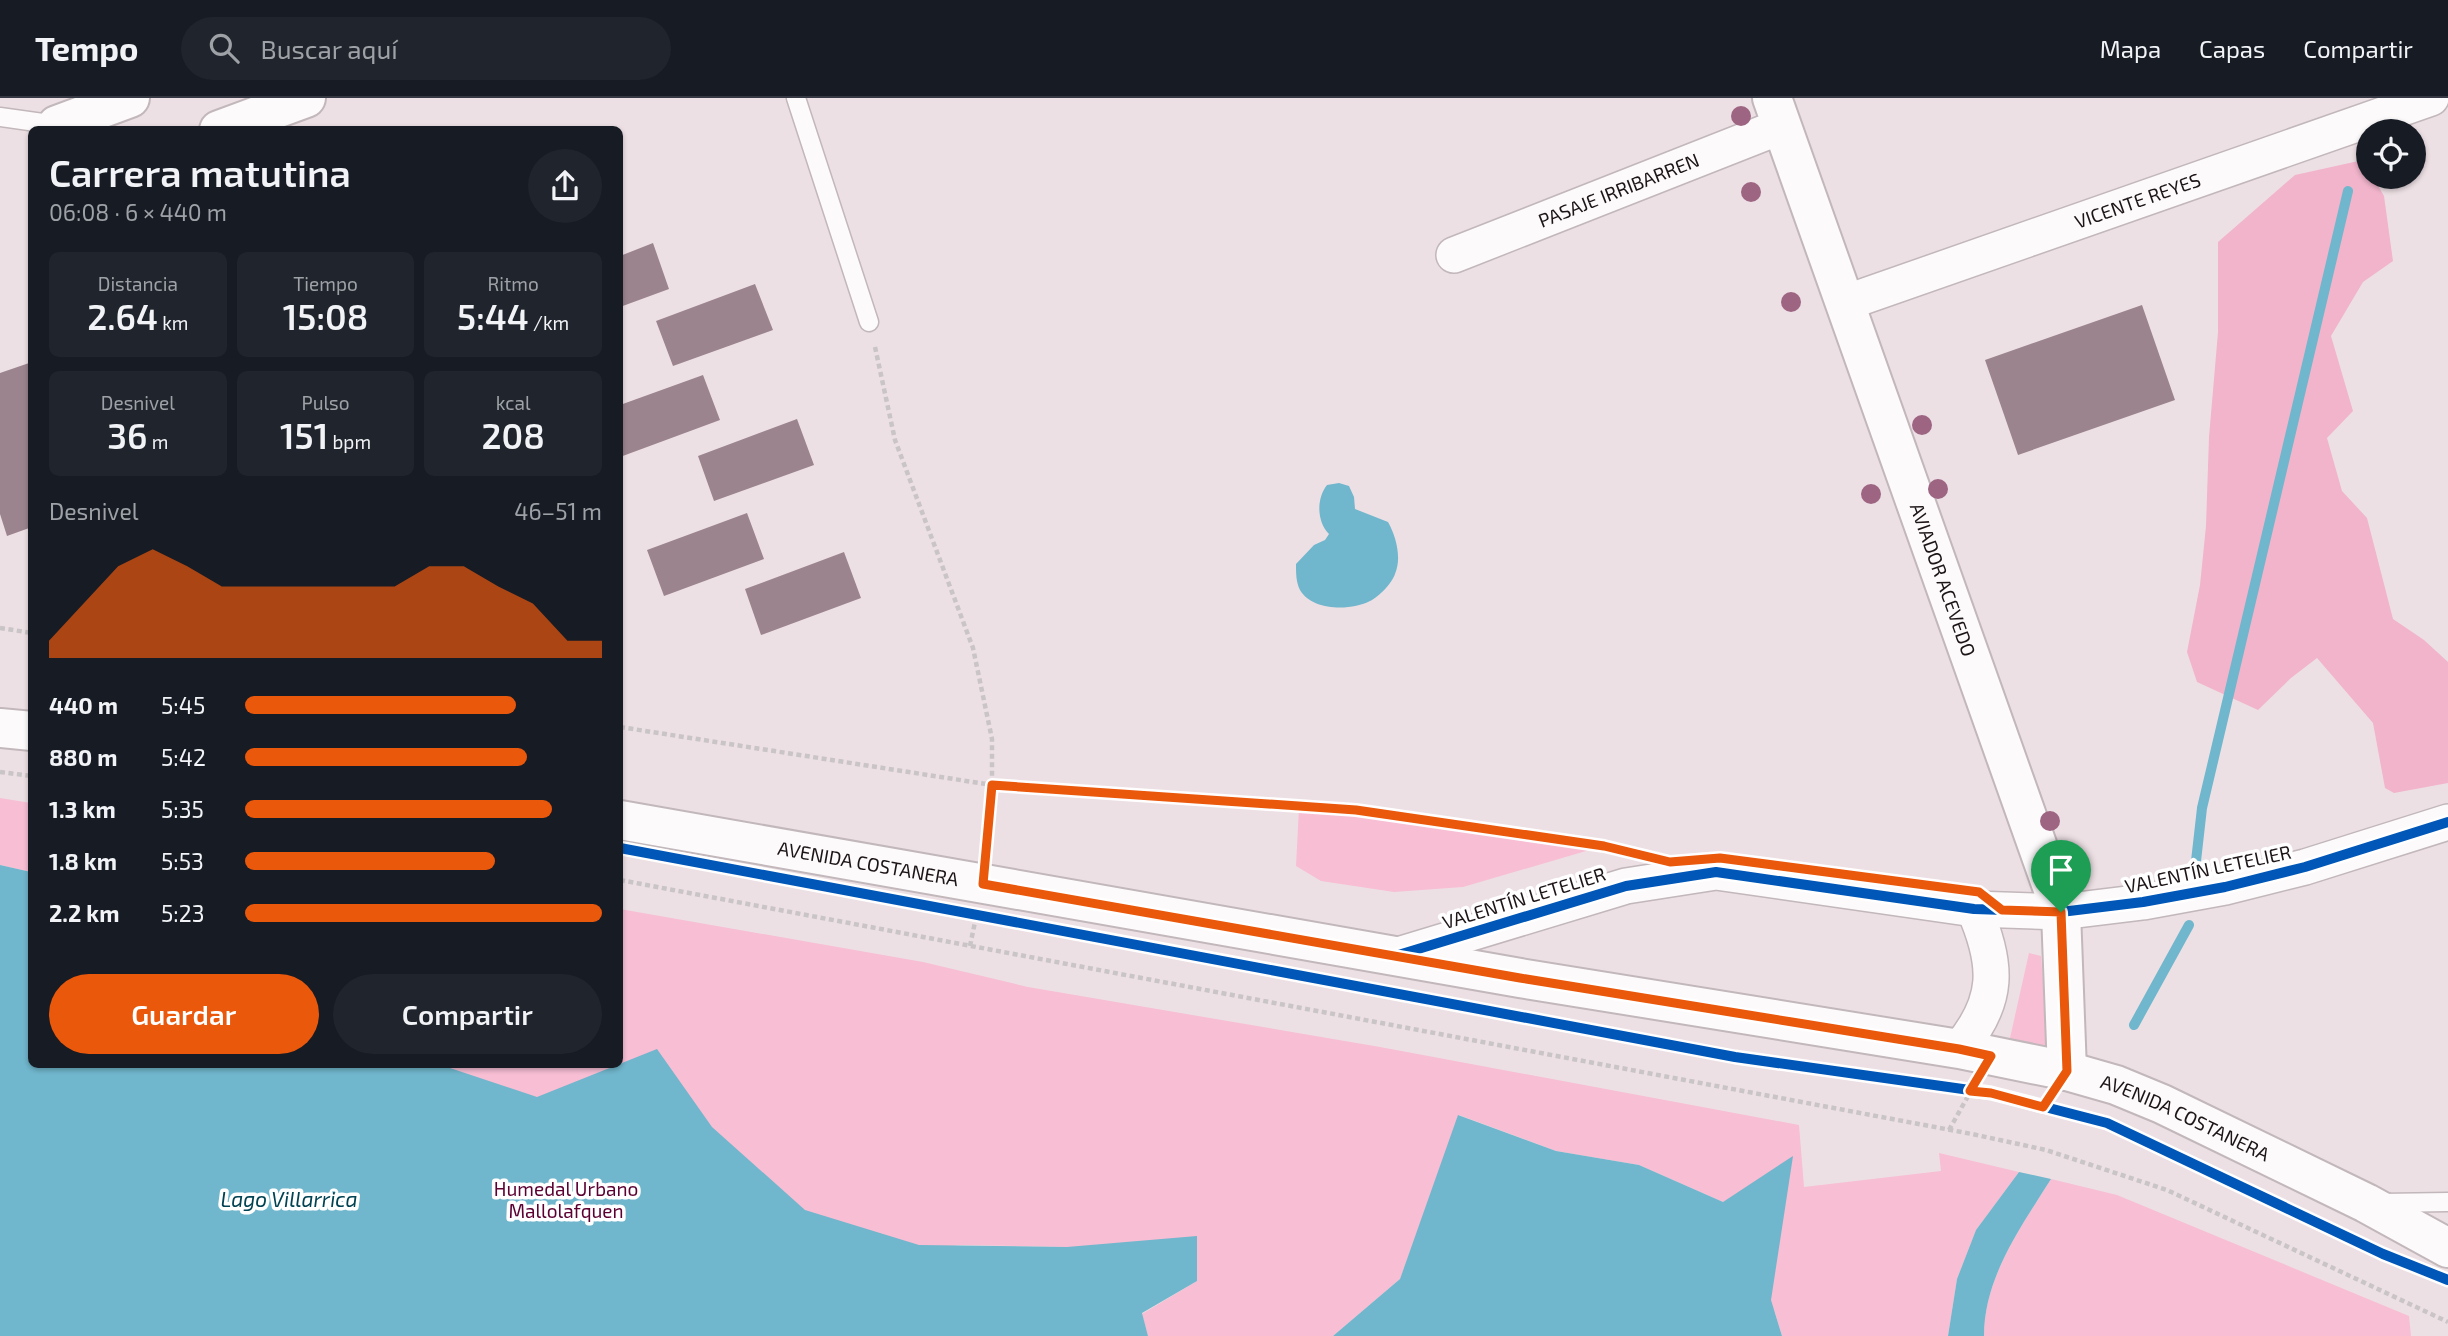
<!DOCTYPE html>
<html lang="es">
<head>
<meta charset="utf-8">
<style>
	body { margin:0; font-family:"Exo 2",sans-serif; background:#20242c; color:#f1f3f6; height:100vh; display:flex; flex-direction:column; font-size:26px; white-space:nowrap }
	* { box-sizing:border-box; margin:0 }
	p { font-size:23px; color:#9ea1a6 }
	.icon { flex:none; width:38px; height:38px; fill:none; stroke:currentColor; stroke-width:2; stroke-linecap:round; stroke-linejoin:round }
	.map { position:relative; flex:1; overflow:hidden }
	.sheet { position:absolute; left:28px; top:28px; width:595px; height:942px; display:flex; flex-direction:column; background:#171b24; border-radius:10px; box-shadow:0 2px 5px #0004 }
	.sheet>* { flex:none }
	.fabs { position:absolute; left:2356px; top:21px; display:grid; gap:14px }
	.fabs a { display:grid; place-items:center; width:70px; height:70px; border-radius:50%; background:#171b24; box-shadow:0 2px 5px #0004; font-size:35px }
	.pin { position:absolute; display:grid; place-items:center; width:60px; height:60px; color:#fff; margin:-72px -30px; border-radius:50% 50% 50% 0; rotate:-45deg; box-shadow:0 0 7px #0007 }
	.pin .icon { rotate:45deg }
	.round { display:grid; place-items:center; flex:none; width:74px; height:74px; border-radius:37px; background:#20242c }
	.headline { display:flex; align-items:center; justify-content:space-between; height:119px; padding:0 21px }
	h1 { font-size:38px; font-weight:600; line-height:52px }
	.stats { display:grid; grid-template-columns:repeat(3,1fr); gap:10px; height:119px; padding:7px 21px }
	.stats div { display:grid; align-content:center; border-radius:10px; background:#20242c; text-align:center }
	.stats b { font-size:35px; font-weight:600 }
	.stats small { font-size:19px; font-weight:400 }
	.stats p { font-size:19px }
	.chart { height:196px; padding:14px 21px }
	.chart p { display:flex; justify-content:space-between }
	.chart svg { width:100%; height:126px; margin-top:7px; fill:#ea580c; opacity:.7 }
	.cta { display:flex; gap:14px; margin-top:auto; padding:14px 21px }
	.cta a { flex:1; height:80px; border-radius:42px; background:#ea580c; color:#fff; font-size:28px; font-weight:600; line-height:80px; text-align:center }
	.cta a+a { background:#20242c; color:#f1f3f6 }
	ul { padding:0 21px; list-style:none; font-size:23px }
	li { display:grid; grid-template-columns:112px 84px 1fr; align-items:center; height:52px }
	li i { height:18px; border-radius:9px; background:#ea580c }
	header { display:flex; align-items:center; gap:42px; box-sizing:border-box; height:98px; padding:0 35px; background:#171b24; border-bottom:2px solid #363941 }
	header strong { font-size:33px }
	nav { display:flex; gap:38px; margin-inline-start:auto; font-size:24px }
	.search { width:490px; height:63px; background:#20242c; display:flex; align-items:center; gap:18px; box-sizing:border-box; padding:0 24px; border-radius:38px; color:#9ea1a6; font-size:26px }
	.map>svg:first-child { display:block }
</style>
</head>
<body>
<header>
<strong>Tempo</strong>
<div class="search"><svg class="icon" aria-label="search" viewBox="0 0 24 24"><circle cx="10" cy="10" r="6"/><path d="M15 15l6 6"/></svg>Buscar aquí</div>
<nav><a>Mapa</a><a>Capas</a><a>Compartir</a></nav>
</header>
<div class="map">
<svg width="2448" height="1238" viewBox="0 0 2448 1238">
	<rect width="100%" height="100%" fill="#ede0e4"/>
	<path fill="#f7bed4" d="M 0,700 L 31,705 L 31,774 L 0,767 Z
		M 1299,710 L 1356,712 L 1603,748 L 1463,789 L 1394,794 L 1321,783 L 1296,768 Z
		M 0,798 L 32,966 L 620,966 L 620,811 L 923,864 L 1028,889 L 1380,949 L 1799,1027 L 1804,1089 L 1941,1073 L 1939,1055 L 2019,1074 L 1976,1132 L 1957,1181 L 1948,1238 L 1782,1238 L 1775,1215 L 1723,1104 L 1639,1067 L 1556,1053 L 1459,1017 L 1400,1181 L 1333,1238 L 1148,1238 L 1142,1216 L 1197,1183 L 1067,1149 L 962,1147 L 0,1238 Z
		M 2029,855 L 2041,858 L 2049,959 L 2008,949 Z
		M 2051,1081 L 2117,1097 L 2409,1218 L 2411,1238 L 1984,1238 C 1984,1179 2021,1129 2051,1081 Z"/>
	<path fill="#f1b4cb" d="M 2363,62 L 2368,71 L 2368,79 L 2373,79 L 2384,98 L 2393,163 L 2363,184 L 2331,238 L 2353,313 L 2327,340 L 2342,393 L 2367,420 L 2393,521 L 2424,542 L 2448,564 L 2448,685 L 2394,695 L 2385,690 L 2373,625 L 2317,560 L 2291,580 L 2258,612 L 2197,584 L 2187,554 L 2200,487 L 2206,428 L 2209,339 L 2218,234 L 2218,144 L 2295,77 Z"/>
	<path fill="#70b6cc" d="M 1339,385 L 1349,388 L 1354,399 L 1355,411 L 1388,424 C 1396,438 1402,460 1395,476 C 1392,485 1379,499 1370,503 C 1351,513 1312,513 1300,492 C 1296,484 1296,475 1296,466 L 1314,447 L 1325,442 L 1329,436 C 1317,424 1316,401 1327,387 Z
		M 0,767 L 31,774 L 32,966 L 438,966 L 537,999 L 657,951 L 712,1029 L 805,1112 L 919,1147 L 1067,1149 L 1197,1138 L 1197,1183 L 1142,1215 L 1148,1238 L 0,1238 Z
		M 1458,1017 L 1556,1053 L 1639,1067 L 1723,1104 L 1793,1058 L 1771,1202 L 1782,1238 L 1333,1238 L 1400,1181 Z
		M 2019,1074 L 2051,1081 C 2021,1129 1984,1179 1984,1238 L 1948,1238 L 1957,1181 L 1976,1132 Z"/>
	<g fill="none" stroke-linecap="round" stroke-linejoin="round">
		<path stroke="#70b6cc" stroke-width="10" d="M 2196,763 L 2202,710 L 2348,93
			M 2134,927 L 2189,827"/>
	</g>
	<path fill="#9b848e" d="M 653,145 L 669,191 L 620,209 L 620,158 Z
		M 755,186 L 773,232 L 673,268 L 656,223 Z
		M 2142,207 L 2175,302 L 2018,357 L 1985,262 Z
		M 32,264 L 32,429 L 7,438 L 0,416 L 0,275 Z
		M 703,277 L 720,322 L 620,359 L 620,307 Z
		M 797,321 L 814,367 L 714,403 L 698,358 Z
		M 747,415 L 764,461 L 664,498 L 647,452 Z
		M 844,454 L 861,500 L 761,537 L 745,491 Z"/>
	<g fill="none" stroke-linecap="round" stroke-linejoin="round">
		<g stroke="#c2b7ba" stroke-width="21">
			<path id="lane" d="M 796,0 L 869,224
				M 0,19 L 57,27
				M 2383,1105 L 2448,1104"/>
		</g>
		<g stroke="#c2b7ba" stroke-width="38">
			<g id="street">
				<path id="s1" d="M 1454,157 L 1782,28"/>
				<path id="s2" d="M 1845,205 L 2431,0"/>
				<path d="M 1395,858 L 1626,788 L 1716,774 L 1974,811 L 2061,814 L 2143,804 L 2225,789 L 2305,769 L 2448,724"/>
				<path d="M 1959,951 C 2000,903 1998,866 1974,811"/>
			</g>
		</g>
		<g stroke="#c2b7ba" stroke-width="42">
			<g id="secondary">
				<path id="s3" d="M 1772,0 L 2061,814 L 2067,973"/>
				<path d="M 57,27 L 130,0"/>
				<path d="M 219,32 L 306,0"/>
				<path d="M 0,630 L 32,633"/>
				<path id="s4" d="M 620,722 L 1520,880 L 1959,951 L 2067,973 L 2116,987 L 2162,1006 L 2366,1105 L 2448,1150"/>
			</g>
		</g>
		<path stroke="#c9c4c6" stroke-width="4.5" stroke-dasharray="5 3.5" stroke-linecap="butt" d="M 875,249 L 895,342 L 973,550 L 992,641 L 992,703 L 987,750
			M 0,530 L 32,535
			M 620,629 L 992,687 L 1299,710 L 1356,712 L 1615,751
			M 0,674 L 32,678
			M 620,782 L 1972,1036 L 2046,1052 L 2167,1092 L 2448,1224
			M 970,848 L 975,824
			M 1949,1032 L 1972,991"/>
		<use href="#lane" stroke="#fcfafb" stroke-width="18"/>
		<use href="#street" stroke="#fcfafb" stroke-width="35"/>
		<use href="#secondary" stroke="#fcfafb" stroke-width="38"/>
		<g stroke="#fff" stroke-width="15">
			<path id="cycleway" d="M 620,750 L 1735,959 L 1991,995 L 2107,1025 L 2383,1156 L 2448,1182
				M 1395,858 L 1626,788 L 1716,774 L 1974,811 L 2061,814 L 2143,804 L 2225,789 L 2305,769 L 2448,724"/>
		</g>
		<use href="#cycleway" stroke="#0057b8" stroke-width="10"/>
	</g>
	<g fill="#9d6582">
		<circle cx="1741" cy="18" r="10"/>
		<circle cx="1751" cy="94" r="10"/>
		<circle cx="1791" cy="204" r="10"/>
		<circle cx="1922" cy="327" r="10"/>
		<circle cx="1938" cy="391" r="10"/>
		<circle cx="1871" cy="396" r="10"/>
		<circle cx="2050" cy="723" r="10"/>
	</g>
	<g fill="none" stroke-linecap="round" stroke-linejoin="round">
		<g stroke="#fff" stroke-width="14">
			<path id="route" d="M 992,687 L 1356,712 L 1604,748 L 1670,764 L 1720,760 L 1979,794 L 2002,812 L 2061,814 L 2067,973 L 2043,1009 L 1991,995 L 1970,993 L 1991,958 L 1959,951 L 1520,880 L 983,786 Z"/>
		</g>
		<use href="#route" stroke="#ea580c" stroke-width="9"/>
	</g>
	<g text-anchor="middle" stroke-width="7" stroke-linejoin="round" paint-order="stroke">
		<g font-size="19" fill="#1c1417" stroke="#fff">
			<text dy="7" stroke="none"><textPath href="#s1" startOffset="177">PASAJE IRRIBARREN</textPath></text>
			<text dy="7" stroke="none"><textPath href="#s2" startOffset="310">VICENTE REYES</textPath></text>
			<text dy="7" stroke="none"><textPath href="#s3" startOffset="511">AVIADOR ACEVEDO</textPath></text>
			<text dy="7" stroke="none"><textPath href="#s4" startOffset="252">AVENIDA COSTANERA</textPath></text>
			<text transform="translate(2208 771) rotate(-12)" y="7">VALENTÍN LETELIER</text>
			<text transform="translate(1524 800) rotate(-17)" y="7">VALENTÍN LETELIER</text>
			<text dy="7" stroke="none"><textPath href="#s4" startOffset="1596">AVENIDA COSTANERA</textPath></text>
		</g>
		<g font-size="19" fill="#5c0032" stroke="#fff">
			<text x="566" y="1098">Humedal Urbano<tspan x="566" dy="22">Mallolafquen</tspan></text>
		</g>
		<g font-size="21" font-style="italic" fill="#024353" stroke="#fff">
			<text x="289" y="1109">Lago Villarrica</text>
		</g>
	</g>
</svg>
<div class="fabs">
<a><svg class="icon" aria-label="locate" viewBox="0 0 24 24"><circle cx="12" cy="12" r="6"/><path d="M12 2v4M12 18v4M2 12h4M18 12h4"/></svg></a>
</div>
<div class="pin" style="left:2061px;top:814px;background:#1e9e55"><svg class="icon" aria-label="arrive" viewBox="0 0 24 24"><path d="M6 21V4h12l-3 4 3 4H6"/></svg></div>
<section class="sheet">
<div class="headline"><div><h1>Carrera matutina</h1><p>06:08 · 6 × 440 m</p></div><a class="round"><svg class="icon" aria-label="share" viewBox="0 0 24 24"><path d="M12 15V3M7 8l5-5 5 5M5 13v7h14v-7"/></svg></a></div>
<div class="stats">
<div><p>Distancia</p><b>2.64<small> km</small></b></div>
<div><p>Tiempo</p><b>15:08</b></div>
<div><p>Ritmo</p><b>5:44<small> /km</small></b></div>
</div>
<div class="stats">
<div><p>Desnivel</p><b>36<small> m</small></b></div>
<div><p>Pulso</p><b>151<small> bpm</small></b></div>
<div><p>kcal</p><b>208</b></div>
</div>
<div class="chart"><p><span>Desnivel</span>46–51 m</p>
<svg viewBox="0 0 160 44" preserveAspectRatio="none"><path d="M0 44V38L10 25L20 12L30 6L40 12L50 19L60 19L70 19L80 19L90 19L100 19L110 12L120 12L130 19L140 25L150 38L160 38V44z"/></svg>
</div>
<ul>
<li><b>440 m</b>5:45<i style="width:76%"></i></li>
<li><b>880 m</b>5:42<i style="width:79%"></i></li>
<li><b>1.3 km</b>5:35<i style="width:86%"></i></li>
<li><b>1.8 km</b>5:53<i style="width:70%"></i></li>
<li><b>2.2 km</b>5:23<i style="width:100%"></i></li>
</ul>
<div class="cta"><a>Guardar</a><a>Compartir</a></div>
</section>
</div>
</body>
</html>
